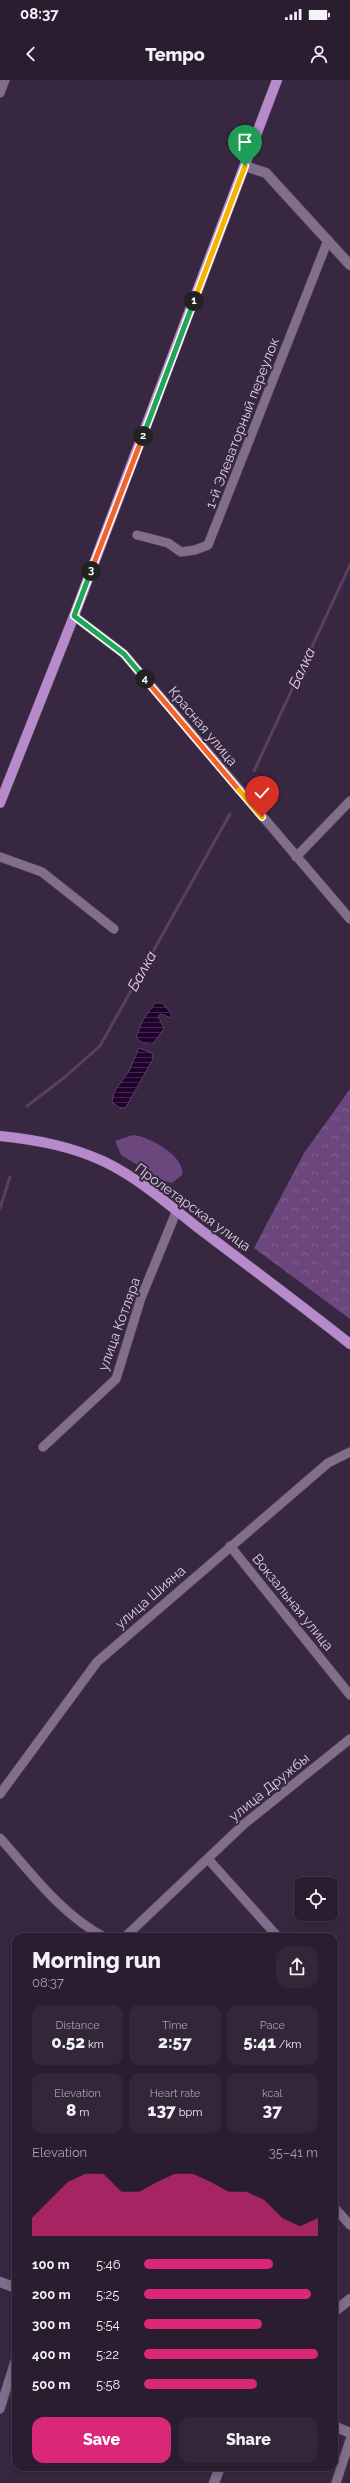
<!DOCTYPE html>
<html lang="en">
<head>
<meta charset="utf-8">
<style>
	body { margin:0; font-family:Raleway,sans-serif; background:#322638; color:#f1f3f6; height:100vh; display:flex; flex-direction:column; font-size:15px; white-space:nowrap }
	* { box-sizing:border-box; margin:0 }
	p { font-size:13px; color:#a5a2ab }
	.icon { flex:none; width:22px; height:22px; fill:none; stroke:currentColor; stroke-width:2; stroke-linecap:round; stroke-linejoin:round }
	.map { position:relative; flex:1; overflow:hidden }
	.side { position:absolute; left:12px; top:1853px; width:326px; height:538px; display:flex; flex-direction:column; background:#2a1d30; border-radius:12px; box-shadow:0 2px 10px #0003,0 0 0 1px #463b4c }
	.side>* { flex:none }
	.buttons { position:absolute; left:294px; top:1797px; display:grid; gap:8px }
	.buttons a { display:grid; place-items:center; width:44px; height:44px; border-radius:8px; background:#2a1d30; box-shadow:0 2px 10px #0003,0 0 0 1px #463b4c; font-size:20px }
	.pin { position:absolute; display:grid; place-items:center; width:34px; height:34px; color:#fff; margin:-41px -17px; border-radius:50% 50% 50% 0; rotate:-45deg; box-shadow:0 0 4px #0007 }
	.pin .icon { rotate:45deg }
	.km { position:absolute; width:20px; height:20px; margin:-10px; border-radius:50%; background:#222; color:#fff; font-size:11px; line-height:20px; text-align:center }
	.round { display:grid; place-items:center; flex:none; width:42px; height:42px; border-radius:12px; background:#322638 }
	.head { display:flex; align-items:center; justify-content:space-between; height:68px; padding:0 20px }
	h1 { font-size:22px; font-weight:800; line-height:30px }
	.stats { display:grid; grid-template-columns:repeat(3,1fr); gap:6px; height:68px; padding:4px 20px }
	.stats div { display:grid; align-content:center; border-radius:10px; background:#322638; text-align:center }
	.stats b { font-size:17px; font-weight:800 }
	.stats small { font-size:11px; font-weight:400 }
	.stats p { font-size:11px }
	.chart { height:112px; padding:8px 20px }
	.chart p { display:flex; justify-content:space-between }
	.chart svg { width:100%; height:72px; margin-top:4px; fill:#db2777; opacity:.7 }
	.button { display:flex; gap:8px; margin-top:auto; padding:8px 20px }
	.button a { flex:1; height:46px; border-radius:12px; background:#db2777; color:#fff; font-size:16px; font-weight:800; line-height:46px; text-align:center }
	.button a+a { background:#322638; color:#f1f3f6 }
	ul { padding:0 20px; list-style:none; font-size:13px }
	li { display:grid; grid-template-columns:64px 48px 1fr; align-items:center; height:30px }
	li i { height:10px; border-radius:5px; background:#db2777 }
	.status { display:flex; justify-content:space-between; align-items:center; height:28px; padding:0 20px; background:#2a1d30; direction:ltr }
	.status svg { height:11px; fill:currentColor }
	header { display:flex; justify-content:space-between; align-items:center; height:52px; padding:0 20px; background:#2a1d30; font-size:18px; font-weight:800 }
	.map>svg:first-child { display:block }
</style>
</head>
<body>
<div class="status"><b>08:37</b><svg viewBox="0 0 49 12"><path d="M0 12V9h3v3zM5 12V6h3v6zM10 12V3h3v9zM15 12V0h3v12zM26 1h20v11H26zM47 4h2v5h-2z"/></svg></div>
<header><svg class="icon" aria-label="back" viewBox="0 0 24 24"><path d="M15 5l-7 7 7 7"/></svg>Tempo<svg class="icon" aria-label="person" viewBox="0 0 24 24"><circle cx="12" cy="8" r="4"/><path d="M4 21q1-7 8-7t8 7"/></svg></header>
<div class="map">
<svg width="350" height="2403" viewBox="0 0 350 2403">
	<defs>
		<pattern id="park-crowns" width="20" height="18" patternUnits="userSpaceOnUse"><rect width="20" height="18" fill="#6b477d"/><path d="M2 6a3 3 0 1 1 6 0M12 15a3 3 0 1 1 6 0" fill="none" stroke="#80608f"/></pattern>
		<pattern id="water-rules" width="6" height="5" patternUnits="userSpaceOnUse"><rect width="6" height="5" fill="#21012e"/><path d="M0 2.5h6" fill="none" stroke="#41254c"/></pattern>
	</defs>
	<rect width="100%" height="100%" fill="#382740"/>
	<path fill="#6b477d" d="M 133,1055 C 149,1056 186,1077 182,1095 L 172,1103 L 164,1101 L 121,1075 L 115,1061 Z"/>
	<path fill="url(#park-crowns)" d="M 350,1009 L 350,1239 L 254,1168 L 304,1073 Z"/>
	<path fill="url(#water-rules)" stroke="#593f64" d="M 155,923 L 162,923 L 171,933 L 171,938 L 161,934 L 158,936 L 164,948 L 153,964 C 146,965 140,962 136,957 L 143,940 Z
		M 139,968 L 152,973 L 153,979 L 126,1027 L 121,1029 L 112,1022 L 114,1012 L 129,991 Z"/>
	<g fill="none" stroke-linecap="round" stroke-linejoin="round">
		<path stroke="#593f64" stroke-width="3" d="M 254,691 L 350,485
			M 27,1026 L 65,997 L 100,966 L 230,734
			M 0,1128 L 10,1097"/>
		<g stroke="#504257" stroke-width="10">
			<path id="street" d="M 0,13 L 5,0
				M 137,455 L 168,463 L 181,472 L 195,470 L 208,465 L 328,160
				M 74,536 L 124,574 L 350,839
				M 0,777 L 42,792 L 114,849
				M 296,777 L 350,721
				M 43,1367 L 116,1299 L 141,1218 L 177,1130
				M 230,1466 L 350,1615
				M 0,1714 L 97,1582 L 328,1383 L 350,1372
				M 0,1758 C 32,1794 61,1834 104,1857
				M 208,1779 L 278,1857
				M 125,1857 L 243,1745 L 350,1659
				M 334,2127 L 350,2145
				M 0,2329 L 16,2278
				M 336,2403 L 350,2360"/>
		</g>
		<g stroke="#504257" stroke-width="11">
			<path id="secondary" d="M 245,86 L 266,93 L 350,185
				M 0,2202 L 16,2208
				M 334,2232 L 350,2219
				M 334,2346 L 350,2353
				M 214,2403 L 220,2387"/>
		</g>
		<g stroke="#504257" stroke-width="11">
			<path id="primary" d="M 0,723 L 74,536 L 277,0
				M 0,1056 C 37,1060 71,1066 105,1082 C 140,1099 170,1126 201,1150 C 251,1188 301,1225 350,1264"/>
		</g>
		<use href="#street" stroke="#816e8b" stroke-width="9"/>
		<use href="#secondary" stroke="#816e8b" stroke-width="10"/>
		<use href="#primary" stroke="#b68acb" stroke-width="10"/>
	</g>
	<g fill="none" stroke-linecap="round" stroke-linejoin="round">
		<g stroke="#fff" stroke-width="8">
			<path id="split-1" d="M 194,221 L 245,86"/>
		</g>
		<g stroke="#fff" stroke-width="8">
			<path id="split-2" d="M 143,356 L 194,221"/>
		</g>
		<g stroke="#fff" stroke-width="8">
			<path id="split-3" d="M 91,491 L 143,356"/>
		</g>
		<g stroke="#fff" stroke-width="8">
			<path id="split-4" d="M 91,491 L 74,536 L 124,574 L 145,599"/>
		</g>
		<g stroke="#fff" stroke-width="8">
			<path id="split-5" d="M 145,599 L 239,710"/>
		</g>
		<g stroke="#fff" stroke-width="8">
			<path id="split-6" d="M 239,710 L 262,737"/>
		</g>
		<use href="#split-1" stroke="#f5b400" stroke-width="5"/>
		<use href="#split-2" stroke="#22a559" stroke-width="5"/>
		<use href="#split-3" stroke="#f0652b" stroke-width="5"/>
		<use href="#split-4" stroke="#22a559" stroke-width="5"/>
		<use href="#split-5" stroke="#f0652b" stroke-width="5"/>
		<use href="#split-6" stroke="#f5b400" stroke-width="5"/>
	</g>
	<g text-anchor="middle" stroke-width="4" stroke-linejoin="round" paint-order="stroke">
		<g font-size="14" fill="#dbd1e1" stroke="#382740">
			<text transform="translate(242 343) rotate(-69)" y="5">1-й Элеваторный переулок</text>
			<text transform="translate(203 646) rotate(50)" y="5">Красная улица</text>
			<text transform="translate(193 1127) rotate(36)" y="5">Пролетарская улица</text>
			<text transform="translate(119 1244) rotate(-70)" y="5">улица Котляра</text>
			<text transform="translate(150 1517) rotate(-41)" y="5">улица Шияна</text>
			<text transform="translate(293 1522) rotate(51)" y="5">Вокзальная улица</text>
			<text transform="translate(269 1707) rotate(-39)" y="5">улица Дружбы</text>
		</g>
		<g font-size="15" font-style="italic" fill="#e8d0f5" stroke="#382740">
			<text transform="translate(302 588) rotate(-65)" y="5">Балка</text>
			<text transform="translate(142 891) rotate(-61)" y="5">Балка</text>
		</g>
	</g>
</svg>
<div class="buttons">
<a><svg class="icon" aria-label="locate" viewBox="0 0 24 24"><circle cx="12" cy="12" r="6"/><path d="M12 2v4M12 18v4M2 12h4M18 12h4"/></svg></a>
</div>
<div class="pin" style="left:245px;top:86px;background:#1e9e55"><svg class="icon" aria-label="arrive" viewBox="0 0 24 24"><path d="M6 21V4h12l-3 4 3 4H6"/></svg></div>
<div class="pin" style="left:262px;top:737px;background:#d93025"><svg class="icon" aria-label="check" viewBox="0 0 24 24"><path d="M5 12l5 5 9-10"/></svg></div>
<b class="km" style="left:194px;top:221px">1</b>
<b class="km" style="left:143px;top:356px">2</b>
<b class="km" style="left:91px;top:491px">3</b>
<b class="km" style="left:145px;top:599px">4</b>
<section class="side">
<div class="head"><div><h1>Morning run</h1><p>08:37</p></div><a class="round"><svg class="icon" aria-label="share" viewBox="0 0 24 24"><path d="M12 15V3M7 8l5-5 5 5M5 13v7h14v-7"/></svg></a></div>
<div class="stats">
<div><p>Distance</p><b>0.52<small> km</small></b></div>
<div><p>Time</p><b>2:57</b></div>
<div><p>Pace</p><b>5:41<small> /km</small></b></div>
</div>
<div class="stats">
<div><p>Elevation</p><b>8<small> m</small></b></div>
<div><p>Heart rate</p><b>137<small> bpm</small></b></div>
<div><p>kcal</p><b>37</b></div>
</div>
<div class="chart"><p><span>Elevation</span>35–41 m</p>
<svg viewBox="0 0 160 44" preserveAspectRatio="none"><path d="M0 44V33L10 22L20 11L30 6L40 6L50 17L60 17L70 11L80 6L90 6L100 11L110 17L120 17L130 22L140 33L150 38L160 33V44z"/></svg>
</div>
<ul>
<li><b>100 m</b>5:46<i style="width:74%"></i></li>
<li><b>200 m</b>5:25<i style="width:96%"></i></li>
<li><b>300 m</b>5:54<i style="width:68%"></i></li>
<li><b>400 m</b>5:22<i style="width:100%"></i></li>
<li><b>500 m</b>5:58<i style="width:65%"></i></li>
</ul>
<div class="button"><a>Save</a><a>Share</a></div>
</section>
</div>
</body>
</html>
